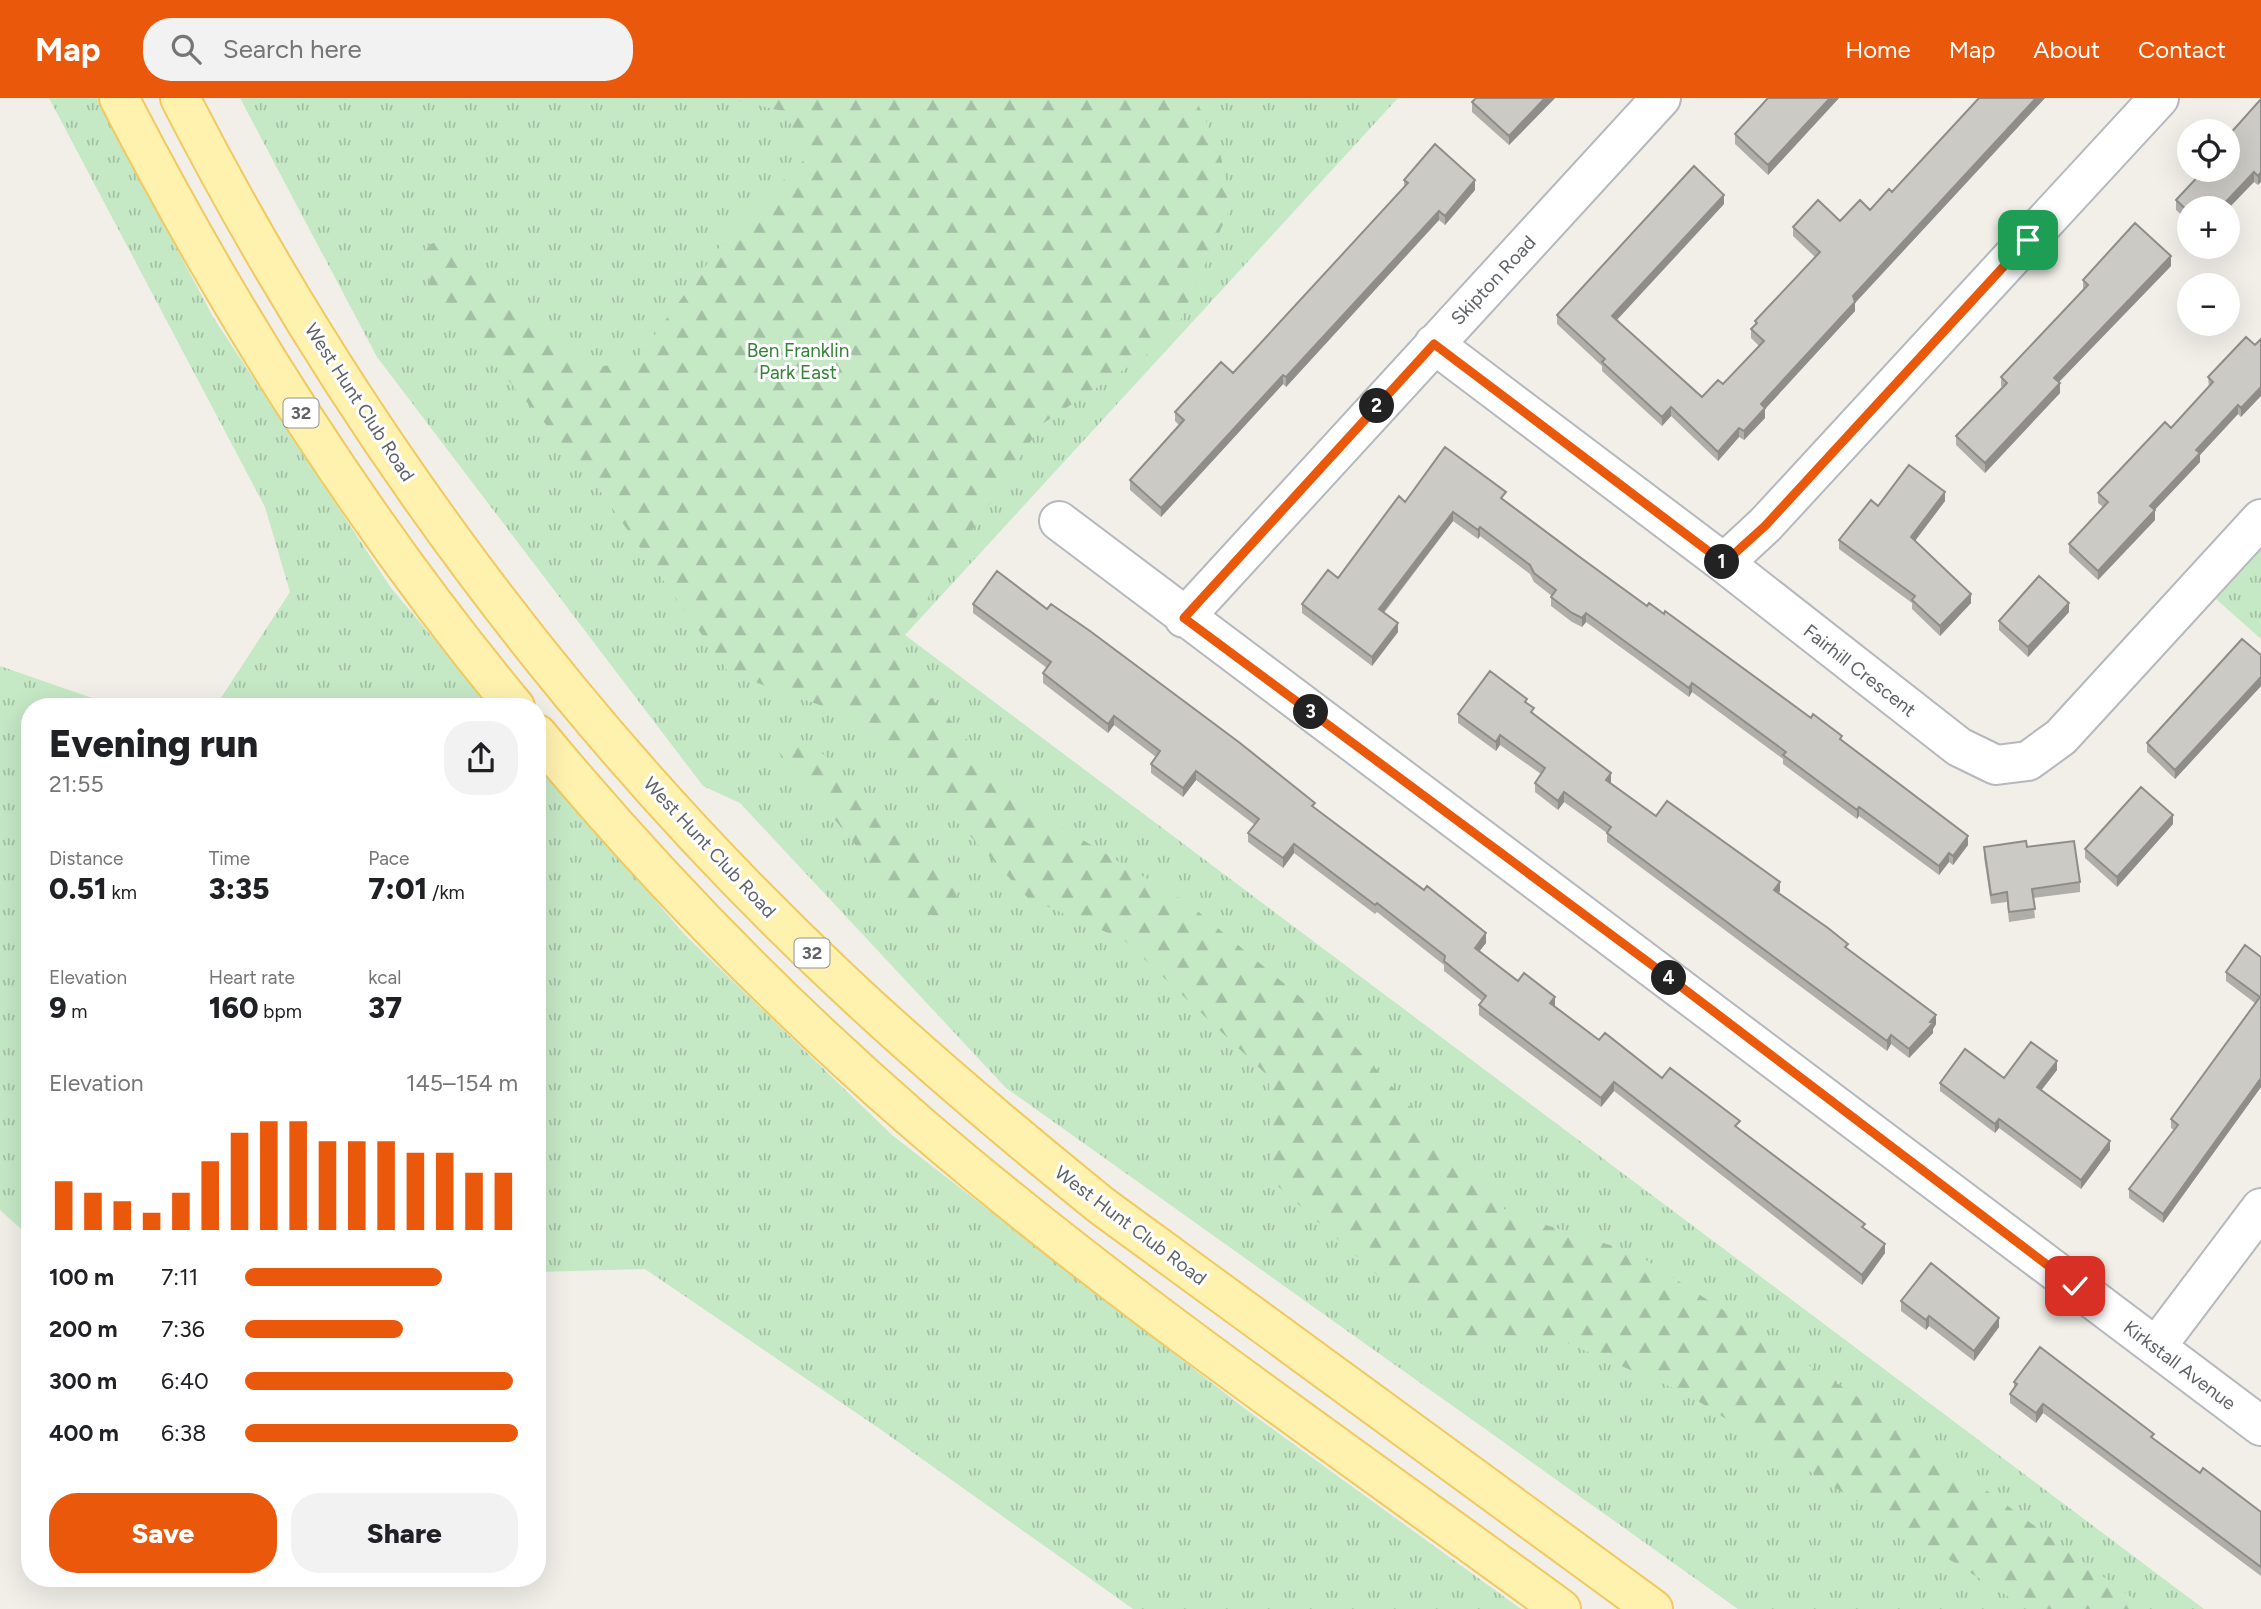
<!DOCTYPE html>
<html lang="en">
<head>
<meta charset="utf-8">
<style>
	body { margin:0; font-family:Figtree,sans-serif; background:#f2f2f2; color:#202124; height:100vh; display:flex; flex-direction:column; font-size:26px; white-space:nowrap }
	* { box-sizing:border-box; margin:0 }
	p { font-size:23px; color:#757577 }
	.icon { flex:none; width:38px; height:38px; fill:none; stroke:currentColor; stroke-width:2; stroke-linecap:round; stroke-linejoin:round }
	.map { position:relative; flex:1; overflow:hidden }
	.sheet { position:absolute; left:21px; top:600px; width:525px; height:889px; display:flex; flex-direction:column; background:#fff; border-radius:28px; box-shadow:0 7px 28px #0002 }
	.sheet>* { flex:none }
	.fabs { position:absolute; left:2177px; top:21px; display:grid; gap:14px }
	.fabs a { display:grid; place-items:center; width:63px; height:63px; border-radius:50%; background:#fff; box-shadow:0 7px 28px #0002; font-size:35px }
	.pin { position:absolute; display:grid; place-items:center; width:60px; height:60px; color:#fff; margin:-30px; border-radius:14px; box-shadow:0 4px 10px #0006 }
	.km { position:absolute; width:35px; height:35px; margin:-18px; border-radius:50%; background:#222; color:#fff; font-size:19px; line-height:35px; text-align:center }
	.round { display:grid; place-items:center; flex:none; width:74px; height:74px; border-radius:28px; background:#f2f2f2 }
	.summary { display:flex; align-items:center; justify-content:space-between; height:119px; padding:0 28px }
	h1 { font-size:38px; font-weight:800; line-height:52px }
	.metrics { display:grid; grid-template-columns:repeat(3,1fr); gap:10px; height:119px; padding:7px 28px }
	.metrics div { display:grid; align-content:center }
	.metrics b { font-size:30px; font-weight:800 }
	.metrics small { font-size:19px; font-weight:400 }
	.metrics p { font-size:19px }
	.chart { height:196px; padding:14px 28px }
	.chart p { display:flex; justify-content:space-between }
	.chart svg { width:100%; height:126px; margin-top:7px; stroke:#ea580c; stroke-width:6 }
	.cta { display:flex; gap:14px; margin-top:auto; padding:14px 28px }
	.cta a { flex:1; height:80px; border-radius:28px; background:#ea580c; color:#fff; font-size:28px; font-weight:800; line-height:80px; text-align:center }
	.cta a+a { background:#f2f2f2; color:#202124 }
	ul { padding:0 28px; list-style:none; font-size:23px }
	li { display:grid; grid-template-columns:112px 84px 1fr; align-items:center; height:52px }
	li i { height:18px; border-radius:9px; background:#ea580c }
	header { display:flex; align-items:center; gap:42px; box-sizing:border-box; height:98px; padding:0 35px; background:#ea580c; color:#fff }
	header strong { font-size:33px }
	nav { display:flex; gap:38px; margin-inline-start:auto; font-size:24px }
	.search { width:490px; height:63px; background:#f2f2f2; display:flex; align-items:center; gap:18px; box-sizing:border-box; padding:0 24px; border-radius:28px; color:#757577; font-size:26px }
	.map>svg:first-child { display:block }
</style>
</head>
<body>
<header>
<strong>Map</strong>
<div class="search"><svg class="icon" aria-label="search" viewBox="0 0 24 24"><circle cx="10" cy="10" r="6"/><path d="M15 15l6 6"/></svg>Search here</div>
<nav><a>Home</a><a>Map</a><a>About</a><a>Contact</a></nav>
</header>
<div class="map">
<svg width="2261" height="1511" viewBox="0 0 2261 1511">
	<defs>
		<pattern id="grass-tufts" width="24" height="20" patternUnits="userSpaceOnUse" patternTransform="scale(1.75)"><rect width="24" height="20" fill="#c5e8c5"/><path d="M3 7l-1-3M5 7V3M7 7l1-3M15 17l-1-3M17 17v-4M19 17l1-3" fill="none" stroke="#a3c0a4"/></pattern>
		<pattern id="forest-firs" width="22" height="20" patternUnits="userSpaceOnUse" patternTransform="scale(1.75)"><rect width="22" height="20" fill="#c5e8c5"/><path d="M5 1l3.5 6h-7zM16 11l3.5 6h-7z" fill="#a3c0a4"/></pattern>
	</defs>
	<rect width="100%" height="100%" fill="#f1efe8"/>
	<path fill="url(#grass-tufts)" d="M 49,0 L 97,0 L 213,219 L 391,490 L 491,609 L 215,609 L 290,494 L 265,409 Z
		M 240,0 L 1398,0 L 905,537 L 2204,1511 L 1738,1511 L 1006,990 L 740,705 L 703,688 L 377,259 Z
		M 2261,452 L 2261,541 L 2216,501 Z
		M 0,568 L 118,609 L 30,609 L 30,1139 L 0,1112 Z
		M 537,663 L 684,836 L 892,1037 L 1248,1313 L 1521,1511 L 1133,1511 L 880,1331 L 645,1171 L 537,1174 Z"/>
	<path fill="url(#forest-firs)" d="M 728,0 L 1195,0 L 1219,51 L 1232,106 L 1173,239 L 1042,326 L 892,555 L 1023,706 L 1189,806 L 1342,934 L 1508,1115 L 1635,1155 L 1878,1312 L 2147,1511 L 2028,1511 L 1685,1295 L 1553,1239 L 1455,1246 L 1271,1082 L 1269,979 L 1124,842 L 1028,800 L 862,622 L 729,575 L 585,372 L 430,191 L 425,149 L 449,137 L 588,271 L 636,262 L 733,131 L 805,61 L 786,14 Z
		M 771,644 L 813,646 L 956,791 L 958,823 L 909,812 Z"/>
	<g fill="none" stroke-linecap="round" stroke-linejoin="round">
		<g stroke="#b5b8bc" stroke-width="42">
			<path id="minor" d="M 1434,246 L 1724,465 L 1959,649 L 1996,667 L 2028,663 L 2061,639 L 2261,421
				M 1059,423 L 2261,1328
				M 1724,465 L 1765,427 L 2159,0
				M 1184,520 L 1661,0
				M 2156,1249 L 2261,1110"/>
		</g>
		<g stroke="#f2c960" stroke-width="42">
			<path id="major" d="M 119,0 C 230,215 360,422 515,609
				M 180,0 C 348,328 573,632 842,884 C 926,963 1013,1036 1102,1108 L 1653,1511
				M 537,636 C 653,776 780,906 916,1024 C 1120,1200 1344,1352 1561,1511"/>
		</g>
		<use href="#minor" stroke="#fff" stroke-width="38"/>
		<use href="#major" stroke="#fff2af" stroke-width="38"/>
	</g>
	<path fill="#afaea9" d="M 1476,0 L 1555,0 L 1509,47 L 1472,14 L 1472,4 Z
		M 1768,0 L 1839,0 L 1768,77 L 1735,46 L 1735,36 Z
		M 1979,0 L 2045,0 L 1855,205 L 1855,213 L 1765,311 L 1765,320 L 1744,342 L 1739,339 L 1718,363 L 1671,318 L 1662,328 L 1602,273 L 1602,268 L 1557,226 L 1557,217 L 1724,106 L 1617,222 L 1702,299 L 1723,286 L 1759,248 L 1751,240 L 1751,231 L 1755,227 L 1755,223 L 1815,159 L 1793,138 L 1793,129 L 1840,123 L 1870,112 L 1892,94 Z
		M 2261,1 L 2258,87 L 2254,84 L 2189,110 L 2189,124 L 2176,112 L 2176,102 L 2228,72 Z
		M 1404,82 L 1475,92 L 1445,127 L 1439,122 L 1286,289 L 1283,286 L 1161,419 L 1130,392 L 1130,382 L 1179,327 L 1175,323 L 1175,314 L 1233,275 L 1404,89 Z
		M 2171,168 L 2059,284 L 2060,295 L 1985,375 L 1956,347 L 1956,338 L 2003,290 L 2001,288 L 2001,279 L 2083,192 L 2083,182 Z
		M 2246,239 L 2241,319 L 2238,316 L 2200,357 L 2200,364 L 2154,412 L 2155,422 L 2098,482 L 2069,455 L 2069,446 L 2103,409 L 2098,405 L 2098,395 L 2171,330 L 2209,289 L 2208,279 Z
		M 1506,403 L 1647,508 L 1842,643 L 1968,747 L 1953,767 L 1949,764 L 1939,777 L 1859,718 L 1857,721 L 1783,666 L 1783,661 L 1692,594 L 1689,599 L 1586,524 L 1582,529 L 1572,524 L 1551,508 L 1551,499 L 1552,498 L 1534,484 L 1530,476 L 1480,438 L 1478,441 L 1453,423 L 1384,515 L 1398,534 L 1372,568 L 1302,515 L 1302,506 L 1338,480 L 1405,404 Z
		M 1945,403 L 1915,443 L 1971,505 L 1940,538 L 1912,511 L 1912,505 L 1839,451 L 1839,442 L 1878,408 Z
		M 973,506 L 1315,710 L 1486,845 L 1479,853 L 1518,883 L 1555,908 L 1599,942 L 1662,980 L 1740,1031 L 1865,1131 L 1885,1155 L 1862,1187 L 1614,993 L 1601,1009 L 1479,917 L 1479,907 L 1482,903 L 1444,873 L 1444,867 L 1377,814 L 1375,816 L 1294,755 L 1283,770 L 1248,744 L 1248,735 L 1255,727 L 1196,682 L 1183,699 L 1151,675 L 1151,666 L 1156,659 L 1114,627 L 1108,635 L 1043,585 L 1043,575 L 1047,570 L 973,515 Z
		M 2069,514 L 2028,559 L 1999,532 L 1999,523 Z
		M 2261,557 L 2261,588 L 2175,681 L 2147,654 L 2147,645 Z
		M 1527,606 L 1534,617 L 1611,684 L 1611,685 L 1656,718 L 1780,793 L 1778,795 L 1848,851 L 1936,926 L 1933,931 L 1933,935 L 1909,960 L 1891,946 L 1887,953 L 1607,744 L 1607,735 L 1564,704 L 1558,712 L 1535,694 L 1535,685 L 1541,676 L 1500,647 L 1496,653 L 1458,625 L 1458,616 Z
		M 2173,726 L 2117,789 L 2085,760 L 2085,751 Z
		M 1984,749 L 2027,749 L 2080,784 L 2080,794 L 2033,800 L 2035,820 L 2009,824 L 2007,804 L 1991,806 L 1984,759 Z
		M 2261,859 L 2261,989 L 2163,1125 L 2129,1100 L 2129,1091 L 2174,1032 L 2171,1030 L 2171,1021 L 2255,905 L 2226,883 L 2226,874 Z
		M 2057,972 L 2041,992 L 2110,1052 L 2081,1091 L 1999,1030 L 1995,1035 L 1940,993 L 1940,985 L 2004,980 Z
		M 1901,1203 L 1999,1229 L 1974,1263 L 1929,1228 L 1926,1232 L 1901,1213 Z
		M 2014,1284 L 2154,1341 L 2200,1375 L 2261,1414 L 2261,1478 L 2043,1315 L 2036,1325 L 2010,1305 L 2010,1296 L 2014,1290 Z"/>
	<path fill="#8f8d8a" d="M 1545,0 L 1555,0 L 1509,47 L 1509,38 Z
		M 1830,0 L 1839,0 L 1768,77 L 1768,67 Z
		M 2036,0 L 2045,0 L 1855,205 L 1855,213 L 1765,311 L 1765,320 L 1744,342 L 1744,333 L 1761,306 L 1853,198 Z
		M 2254,74 L 2254,84 L 2228,111 L 2228,110 L 2220,110 Z
		M 2261,74 L 2261,84 L 2258,87 L 2258,78 Z
		M 1475,82 L 1475,92 L 1445,127 L 1445,118 Z
		M 1724,97 L 1724,106 L 1612,227 L 1612,218 Z
		M 1439,113 L 1439,122 L 1286,289 L 1286,279 Z
		M 2171,158 L 2171,168 L 2054,289 L 2054,280 Z
		M 1283,277 L 1283,286 L 1161,419 L 1161,410 Z
		M 2060,285 L 2060,295 L 1985,375 L 1985,365 Z
		M 2261,289 L 2261,298 L 2241,319 L 2241,310 Z
		M 2238,307 L 2238,316 L 2200,357 L 2200,364 L 2150,417 L 2150,408 L 2196,352 Z
		M 1671,309 L 1671,318 L 1662,328 L 1662,319 Z
		M 1739,330 L 1739,339 L 1718,363 L 1718,354 Z
		M 1945,394 L 1945,403 L 1911,448 L 1911,439 Z
		M 2155,412 L 2155,422 L 2098,482 L 2098,473 Z
		M 1453,414 L 1453,423 L 1379,520 L 1379,511 Z
		M 1480,429 L 1480,438 L 1478,441 L 1478,432 Z
		M 1971,496 L 1971,505 L 1940,538 L 1940,528 Z
		M 2069,505 L 2069,514 L 2028,559 L 2028,549 Z
		M 1586,515 L 1586,524 L 1582,529 L 1582,520 Z
		M 1398,525 L 1398,534 L 1372,568 L 1372,559 Z
		M 2261,579 L 2261,588 L 2175,681 L 2175,672 Z
		M 1692,585 L 1692,594 L 1689,599 L 1689,590 Z
		M 1114,618 L 1114,627 L 1108,635 L 1108,626 Z
		M 1500,637 L 1500,647 L 1496,653 L 1496,644 Z
		M 1196,673 L 1196,682 L 1183,699 L 1183,690 Z
		M 1611,675 L 1611,684 L 1606,691 L 1606,682 Z
		M 1564,694 L 1564,704 L 1558,712 L 1558,703 Z
		M 1859,709 L 1859,718 L 1857,721 L 1857,712 Z
		M 2173,717 L 2173,726 L 2117,789 L 2117,779 Z
		M 1968,738 L 1968,747 L 1953,767 L 1953,758 Z
		M 1294,746 L 1294,755 L 1283,770 L 1283,760 Z
		M 1949,755 L 1949,764 L 1939,777 L 1939,768 Z
		M 1780,784 L 1780,793 L 1774,801 L 1774,792 Z
		M 1486,835 L 1486,845 L 1475,859 L 1475,850 Z
		M 1555,899 L 1555,908 L 1550,914 L 1550,905 Z
		M 1936,917 L 1936,926 L 1933,931 L 1933,935 L 1909,960 L 1909,951 Z
		M 1891,937 L 1891,946 L 1887,953 L 1887,943 Z
		M 2057,963 L 2057,972 L 2037,998 L 2037,989 Z
		M 2261,980 L 2261,989 L 2163,1125 L 2163,1116 Z
		M 1614,984 L 1614,993 L 1601,1009 L 1601,1000 Z
		M 1999,1021 L 1999,1030 L 1995,1035 L 1995,1026 Z
		M 2110,1043 L 2110,1052 L 2081,1091 L 2081,1082 Z
		M 1885,1146 L 1885,1155 L 1862,1187 L 1862,1177 Z
		M 1929,1218 L 1929,1228 L 1926,1232 L 1926,1222 Z
		M 1999,1220 L 1999,1229 L 1974,1263 L 1974,1253 Z
		M 2043,1306 L 2043,1315 L 2036,1325 L 2036,1315 Z"/>
	<path fill="#cccac5" stroke="#8f8d8a" stroke-width="2" d="M 1476,0 L 1545,0 L 1509,38 L 1472,4 Z
		M 1768,0 L 1830,0 L 1768,67 L 1735,36 Z
		M 1979,0 L 2036,0 L 1853,198 L 1855,204 L 1761,306 L 1765,310 L 1744,333 L 1739,330 L 1718,354 L 1671,309 L 1662,319 L 1602,264 L 1605,261 L 1557,217 L 1694,68 L 1724,97 L 1612,218 L 1702,299 L 1718,282 L 1723,286 L 1764,243 L 1751,231 L 1757,225 L 1755,223 L 1820,154 L 1793,129 L 1818,102 L 1840,123 L 1860,102 L 1870,112 L 1889,91 L 1892,94 Z
		M 2261,1 L 2261,74 L 2258,78 L 2254,74 L 2220,110 L 2189,110 L 2189,114 L 2176,102 L 2204,72 L 2228,72 L 2228,38 Z
		M 1435,46 L 1475,82 L 1445,118 L 1439,113 L 1286,279 L 1283,277 L 1161,410 L 1130,382 L 1184,322 L 1175,314 L 1221,264 L 1233,275 L 1408,85 L 1404,82 Z
		M 2135,125 L 2171,158 L 2054,280 L 2060,285 L 1985,365 L 1956,338 L 2007,285 L 2001,279 L 2088,187 L 2083,182 Z
		M 2246,239 L 2255,247 L 2261,241 L 2261,289 L 2241,310 L 2238,307 L 2196,352 L 2200,355 L 2150,408 L 2155,412 L 2098,473 L 2069,446 L 2108,404 L 2098,395 L 2165,324 L 2171,330 L 2213,284 L 2208,279 Z
		M 1445,349 L 1506,394 L 1501,400 L 1581,460 L 1647,508 L 1649,505 L 1664,516 L 1665,513 L 1811,620 L 1813,616 L 1842,638 L 1840,641 L 1968,738 L 1953,758 L 1949,755 L 1939,768 L 1859,709 L 1857,712 L 1783,657 L 1786,654 L 1692,585 L 1689,590 L 1586,515 L 1582,520 L 1572,515 L 1551,499 L 1556,492 L 1534,475 L 1530,467 L 1480,429 L 1478,432 L 1453,414 L 1379,511 L 1398,525 L 1372,559 L 1302,506 L 1328,472 L 1338,480 L 1399,398 L 1405,404 Z
		M 1909,367 L 1945,394 L 1911,439 L 1971,496 L 1940,528 L 1912,502 L 1915,498 L 1839,442 L 1871,402 L 1878,408 Z
		M 997,473 L 1047,511 L 1051,506 L 1090,533 L 1240,645 L 1315,705 L 1312,708 L 1424,792 L 1427,788 L 1486,835 L 1475,850 L 1518,883 L 1524,875 L 1555,899 L 1550,905 L 1599,942 L 1605,935 L 1662,980 L 1670,970 L 1740,1023 L 1735,1028 L 1865,1126 L 1862,1129 L 1885,1146 L 1862,1177 L 1614,984 L 1601,1000 L 1479,907 L 1486,898 L 1444,863 L 1445,858 L 1377,805 L 1375,807 L 1294,746 L 1283,760 L 1248,735 L 1259,721 L 1196,673 L 1183,690 L 1151,666 L 1160,653 L 1114,618 L 1108,626 L 1043,575 L 1051,564 L 973,506 Z
		M 2039,478 L 2069,505 L 2028,549 L 1999,523 Z
		M 2242,541 L 2261,557 L 2261,579 L 2175,672 L 2147,645 Z
		M 1490,573 L 1527,601 L 1525,604 L 1534,610 L 1531,614 L 1611,675 L 1606,682 L 1656,718 L 1667,703 L 1780,784 L 1774,792 L 1828,830 L 1848,846 L 1845,849 L 1936,917 L 1930,924 L 1933,925 L 1909,951 L 1891,937 L 1887,943 L 1607,735 L 1611,729 L 1564,694 L 1558,703 L 1535,685 L 1545,670 L 1500,637 L 1496,644 L 1458,616 Z
		M 2141,689 L 2173,717 L 2117,779 L 2085,751 Z
		M 2026,743 L 2027,749 L 2074,743 L 2080,784 L 2032,791 L 2035,811 L 2009,814 L 2007,794 L 1991,797 L 1984,749 Z
		M 2245,847 L 2261,859 L 2261,980 L 2163,1116 L 2129,1091 L 2178,1027 L 2171,1021 L 2260,899 L 2226,874 Z
		M 2031,944 L 2057,963 L 2037,989 L 2110,1043 L 2081,1082 L 1999,1021 L 1995,1026 L 1940,985 L 1965,951 L 2004,980 Z
		M 1931,1165 L 1999,1220 L 1974,1253 L 1929,1218 L 1926,1222 L 1901,1203 Z
		M 2040,1249 L 2154,1336 L 2151,1339 L 2200,1375 L 2203,1370 L 2261,1414 L 2261,1469 L 2043,1306 L 2036,1315 L 2010,1296 L 2017,1286 L 2014,1284 Z"/>
	<g fill="none" stroke-linecap="round" stroke-linejoin="round">
		<g stroke="#fff" stroke-width="14">
			<path id="route" d="M 2028,142 L 1765,428 L 1724,465 L 1434,246 L 1184,520 L 1671,881 L 2075,1188"/>
		</g>
		<use href="#route" stroke="#ea580c" stroke-width="9"/>
	</g>
	<g text-anchor="middle" stroke-width="6" stroke-linejoin="round" paint-order="stroke">
		<g fill="#fff" stroke="#8f9295" stroke-width="2">
			<rect x="283.5" y="300.5" width="35" height="29" rx="5"/>
			<rect x="794.5" y="840.5" width="35" height="29" rx="5"/>
		</g>
		<g font-size="18" font-weight="bold" fill="#5f6368">
			<text x="301" y="321">32</text>
			<text x="812" y="861">32</text>
		</g>
		<g font-size="19" fill="#5f6368" stroke="#fff">
			<text transform="translate(1493 182) rotate(-47)" y="7">Skipton Road</text>
			<text transform="translate(360 304) rotate(57)" y="7">West Hunt Club Road</text>
			<text transform="translate(1860 572) rotate(38)" y="7">Fairhill Crescent</text>
			<text transform="translate(710 749) rotate(47)" y="7">West Hunt Club Road</text>
			<text transform="translate(1131 1127) rotate(37)" y="7">West Hunt Club Road</text>
			<text transform="translate(2180 1267) rotate(37)" y="7">Kirkstall Avenue</text>
		</g>
		<g font-size="19" fill="#348238" stroke="#fff">
			<text x="798" y="259">Ben Franklin<tspan x="798" dy="22">Park East</tspan></text>
		</g>
	</g>
</svg>
<div class="fabs">
<a><svg class="icon" aria-label="locate" viewBox="0 0 24 24"><circle cx="12" cy="12" r="6"/><path d="M12 2v4M12 18v4M2 12h4M18 12h4"/></svg></a>
<a>+</a>
<a>−</a>
</div>
<div class="pin" style="left:2028px;top:142px;background:#1e9e55"><svg class="icon" aria-label="arrive" viewBox="0 0 24 24"><path d="M6 21V4h12l-3 4 3 4H6"/></svg></div>
<div class="pin" style="left:2075px;top:1188px;background:#d93025"><svg class="icon" aria-label="check" viewBox="0 0 24 24"><path d="M5 12l5 5 9-10"/></svg></div>
<b class="km" style="left:1722px;top:464px">1</b>
<b class="km" style="left:1377px;top:308px">2</b>
<b class="km" style="left:1311px;top:614px">3</b>
<b class="km" style="left:1669px;top:880px">4</b>
<section class="sheet">
<div class="summary"><div><h1>Evening run</h1><p>21:55</p></div><a class="round"><svg class="icon" aria-label="share" viewBox="0 0 24 24"><path d="M12 15V3M7 8l5-5 5 5M5 13v7h14v-7"/></svg></a></div>
<div class="metrics">
<div><p>Distance</p><b>0.51<small> km</small></b></div>
<div><p>Time</p><b>3:35</b></div>
<div><p>Pace</p><b>7:01<small> /km</small></b></div>
</div>
<div class="metrics">
<div><p>Elevation</p><b>9<small> m</small></b></div>
<div><p>Heart rate</p><b>160<small> bpm</small></b></div>
<div><p>kcal</p><b>37</b></div>
</div>
<div class="chart"><p><span>Elevation</span>145–154 m</p>
<svg viewBox="0 0 160 44" preserveAspectRatio="none"><path d="M5 44V27M15 44V31M25 44V34M35 44V38M45 44V31M55 44V20M65 44V10M75 44V6M85 44V6M95 44V13M105 44V13M115 44V13M125 44V17M135 44V17M145 44V24M155 44V24"/></svg>
</div>
<ul>
<li><b>100 m</b>7:11<i style="width:72%"></i></li>
<li><b>200 m</b>7:36<i style="width:58%"></i></li>
<li><b>300 m</b>6:40<i style="width:98%"></i></li>
<li><b>400 m</b>6:38<i style="width:100%"></i></li>
</ul>
<div class="cta"><a>Save</a><a>Share</a></div>
</section>
</div>
</body>
</html>
